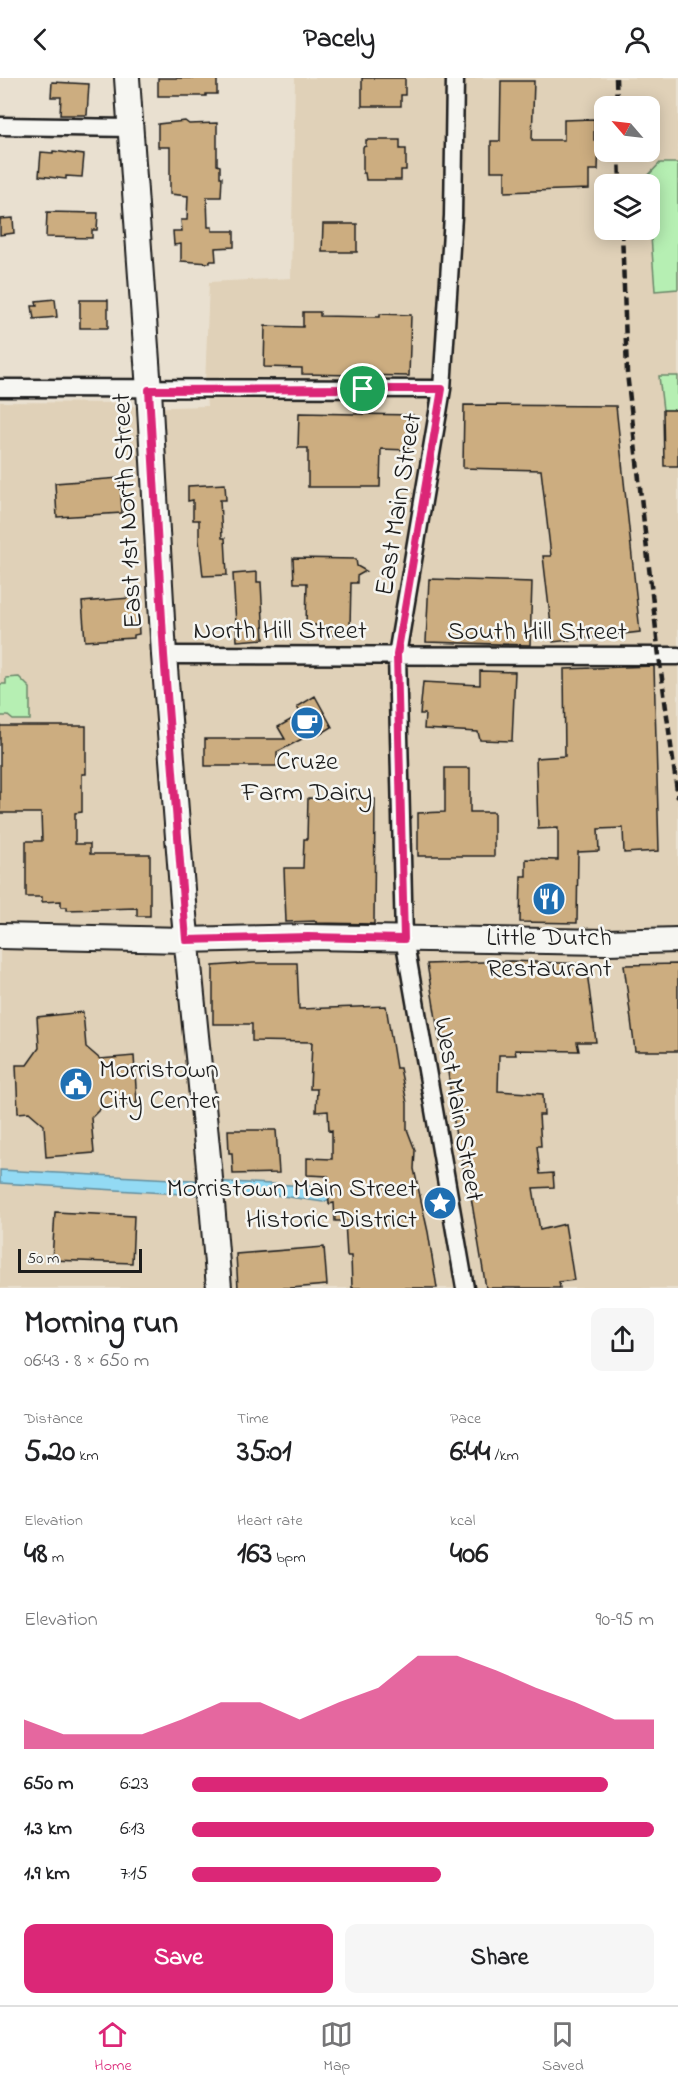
<!DOCTYPE html>
<html lang="en">
<head>
<meta charset="utf-8">
<style>
	body { margin:0; font-family:"Indie Flower",sans-serif; background:#f6f6f6; color:#202124; height:100vh; display:flex; flex-direction:column; font-size:22px; white-space:nowrap }
	* { box-sizing:border-box; margin:0 }
	p { font-size:20px; color:#757577 }
	.icon { flex:none; width:33px; height:33px; fill:none; stroke:currentColor; stroke-width:2; stroke-linecap:round; stroke-linejoin:round }
	.map { position:relative; height:1210px; overflow:hidden }
	.drawer { display:flex; flex-direction:column; background:#fff; flex:1 }
	.drawer>* { flex:none }
	.needle { width:39px; rotate:298deg }
	.fabs { position:absolute; left:594px; top:18px; display:grid; gap:12px }
	.fabs a { display:grid; place-items:center; width:66px; height:66px; border-radius:12px; background:#fff; box-shadow:0 3px 15px #0003; font-size:30px }
	.scale { position:absolute; left:18px; bottom:15px; width:124px; box-sizing:border-box; padding-left:6px; border:3px solid #1c1c1c; border-top:0; font-size:16px; line-height:21px; white-space:nowrap; color:#1c1c1c; -webkit-text-stroke:4px #f6f6f2; paint-order:stroke }
	.pin { position:absolute; display:grid; place-items:center; width:51px; height:51px; color:#fff; margin:-26px; border:3px solid #fff; border-radius:50%; box-shadow:0 2px 6px #0007 }
	.round { display:grid; place-items:center; flex:none; width:63px; height:63px; border-radius:12px; background:#f6f6f6 }
	.headline { display:flex; align-items:center; justify-content:space-between; height:102px; padding:0 24px }
	h1 { font-size:33px; font-weight:700; line-height:45px }
	.stats { display:grid; grid-template-columns:repeat(3,1fr); gap:9px; height:102px; padding:6px 24px }
	.stats div { display:grid; align-content:center }
	.stats b { font-size:30px; font-weight:700 }
	.stats small { font-size:16px; font-weight:400 }
	.stats p { font-size:16px }
	.chart { height:168px; padding:12px 24px }
	.chart p { display:flex; justify-content:space-between }
	.chart svg { width:100%; height:108px; margin-top:6px; fill:#db2777; opacity:.7 }
	.action { display:flex; gap:12px; margin-top:auto; padding:12px 24px }
	.action a { flex:1; height:69px; border-radius:12px; background:#db2777; color:#fff; font-size:24px; font-weight:700; line-height:69px; text-align:center }
	.action a+a { background:#f6f6f6; color:#202124 }
	ul { padding:0 24px; list-style:none; font-size:20px }
	li { display:grid; grid-template-columns:96px 72px 1fr; align-items:center; height:45px }
	li i { height:15px; border-radius:8px; background:#db2777 }
	header { display:flex; justify-content:space-between; align-items:center; height:78px; padding:0 24px; background:#fff; font-size:27px; font-weight:700 }
	.tabs { display:flex; justify-content:space-around; align-items:center; height:84px; border-top:2px solid #e0e0e0; background:#fff; font-size:16px; color:#757577 }
	.tabs a { display:grid; justify-items:center; gap:3px }
	.tabs .active { color:#db2777 }
	.map>svg:first-child { display:block }
</style>
</head>
<body>
<header><svg class="icon" aria-label="back" viewBox="0 0 24 24"><path d="M15 5l-7 7 7 7"/></svg>Pacely<svg class="icon" aria-label="person" viewBox="0 0 24 24"><circle cx="12" cy="8" r="4"/><path d="M4 21q1-7 8-7t8 7"/></svg></header>
<div class="map">
<svg width="678" height="1210" viewBox="0 0 678 1210">
	<rect width="100%" height="100%" fill="#e9e0d0"/>
	<filter id="ink" filterUnits="userSpaceOnUse"><feTurbulence type="fractalNoise" baseFrequency=".0167" numOctaves="2"/><feDisplacementMap in="SourceGraphic" scale="12" xChannelSelector="R" yChannelSelector="G"/><feConvolveMatrix kernelMatrix="1 2 1 2 8 2 1 2 1" color-interpolation-filters="sRGB"/></filter>
	<g filter="url(#ink)">
		<path fill="#e0d1b8" fill-rule="evenodd" d="M 295,0 L 678,0 L 678,1210 L 0,1210 L 0,324 L 128,325 L 137,330 L 207,328 L 205,307 L 209,204 L 291,200 ZM 604,28 L 650,28 L 650,74 L 604,74 ZM 604,106 L 650,106 L 650,152 L 604,152 Z"/>
		<path fill="#b6efb3" stroke="#698668" stroke-width="1.5" d="M 660,85 L 678,85 L 678,211 L 655,213 L 650,145 L 650,106 L 645,106 L 644,102 Z
			M 659,298 L 678,298 L 678,332 L 663,332 Z
			M 19,599 L 30,610 L 30,642 L 13,642 L 8,638 L 0,638 L 0,606 L 6,606 L 6,600 Z"/>
		<path fill="#93daf4" stroke="#638e9e" stroke-width="1.5" d="M 0,1092 L 327,1109 L 328,1122 L 323,1124 L 269,1116 L 241,1118 L 182,1116 L 0,1105 Z"/>
		<path fill="#ccad80" stroke="#1c1c1c" stroke-width="1.5" d="M 158,0 L 217,0 L 217,16 L 206,16 L 206,18 L 158,18 Z
			M 362,0 L 405,0 L 405,17 L 401,17 L 401,28 L 362,28 Z
			M 501,3 L 534,3 L 532,62 L 564,62 L 564,42 L 594,41 L 594,62 L 599,62 L 598,92 L 589,92 L 589,111 L 505,114 L 505,93 L 491,93 L 491,63 L 500,63 Z
			M 52,4 L 89,6 L 87,37 L 60,37 L 61,19 L 51,19 Z
			M 185,43 L 189,46 L 217,45 L 217,87 L 220,88 L 220,99 L 222,99 L 221,119 L 207,119 L 208,149 L 212,149 L 212,153 L 234,153 L 234,169 L 215,170 L 216,183 L 210,183 L 210,185 L 181,183 L 181,166 L 174,167 L 173,153 L 182,153 L 181,142 L 187,142 L 188,118 L 170,116 L 170,69 L 158,69 L 158,46 Z
			M 366,62 L 400,62 L 400,71 L 406,71 L 406,92 L 401,92 L 401,102 L 366,102 L 365,95 L 363,95 L 363,69 L 366,68 Z
			M 53,73 L 84,77 L 82,99 L 66,98 L 66,101 L 39,98 L 41,74 L 53,75 Z
			M 47,134 L 98,135 L 97,152 L 92,152 L 92,160 L 46,159 Z
			M 13,140 L 14,155 L 0,157 L 0,141 Z
			M 323,146 L 357,146 L 357,174 L 322,174 Z
			M 55,221 L 57,239 L 34,241 L 32,228 L 37,228 L 36,223 Z
			M 80,222 L 108,222 L 108,250 L 80,250 Z
			M 303,234 L 320,234 L 320,238 L 380,239 L 380,236 L 411,237 L 409,298 L 302,296 L 302,290 L 264,289 L 265,248 L 303,249 Z
			M 464,327 L 616,328 L 640,554 L 553,564 L 543,478 L 551,478 L 541,392 L 463,390 Z
			M 663,332 L 678,332 L 678,388 L 664,388 Z
			M 299,335 L 413,337 L 408,372 L 381,371 L 380,409 L 308,409 L 308,370 L 298,370 Z
			M 120,400 L 122,435 L 57,439 L 55,405 Z
			M 225,406 L 226,422 L 220,422 L 222,460 L 225,460 L 227,497 L 203,498 L 199,462 L 199,442 L 193,442 L 193,422 L 188,423 L 188,408 Z
			M 293,480 L 356,481 L 357,488 L 366,493 L 357,498 L 357,505 L 351,505 L 350,548 L 342,557 L 329,557 L 329,553 L 316,552 L 316,547 L 306,547 L 307,505 L 294,505 Z
			M 257,494 L 257,504 L 261,504 L 264,561 L 237,563 L 233,496 Z
			M 429,501 L 532,504 L 530,567 L 426,564 Z
			M 130,520 L 131,523 L 137,522 L 139,556 L 134,557 L 134,560 L 85,563 L 82,524 Z
			M 654,588 L 659,773 L 624,775 L 623,750 L 598,751 L 599,773 L 578,774 L 577,845 L 520,844 L 521,798 L 526,798 L 526,781 L 558,782 L 558,750 L 538,751 L 536,680 L 565,678 L 564,591 Z
			M 480,593 L 515,594 L 512,663 L 480,662 L 478,654 L 424,651 L 425,636 L 420,636 L 423,604 L 480,607 Z
			M 315,618 L 332,649 L 319,657 L 317,653 L 277,674 L 277,688 L 205,688 L 205,661 L 285,661 L 278,649 L 301,636 L 297,629 Z
			M 0,648 L 86,648 L 86,696 L 82,696 L 82,734 L 75,735 L 75,766 L 90,766 L 90,776 L 150,776 L 150,838 L 137,838 L 137,830 L 67,832 L 67,829 L 61,829 L 61,823 L 42,824 L 42,819 L 26,819 L 26,763 L 42,763 L 41,735 L 0,735 Z
			M 445,690 L 470,690 L 470,734 L 494,734 L 494,778 L 418,778 L 418,735 L 445,734 Z
			M 308,720 L 375,721 L 374,846 L 316,845 L 316,843 L 286,844 L 284,790 L 303,790 L 304,761 L 307,761 Z
			M 511,883 L 586,886 L 596,964 L 577,964 L 579,973 L 515,972 L 516,977 L 499,977 L 498,1013 L 543,1016 L 544,1037 L 539,1037 L 541,1068 L 537,1068 L 540,1096 L 553,1095 L 554,1109 L 533,1110 L 540,1152 L 565,1146 L 574,1202 L 559,1204 L 560,1210 L 486,1210 L 470,1113 L 467,1113 L 460,1068 L 457,1068 L 446,977 L 442,977 L 427,886 Z
			M 253,885 L 297,885 L 299,931 L 386,928 L 396,990 L 400,990 L 407,1025 L 407,1051 L 415,1072 L 414,1091 L 428,1154 L 437,1210 L 352,1210 L 351,1178 L 347,1178 L 345,1143 L 335,1143 L 334,1125 L 329,1126 L 328,1098 L 307,1097 L 307,1080 L 332,1081 L 332,1052 L 329,1053 L 328,1033 L 316,1034 L 317,1011 L 310,1011 L 312,964 L 252,963 L 252,946 L 213,946 L 213,888 Z
			M 678,886 L 678,973 L 635,973 L 624,887 Z
			M 83,934 L 86,969 L 100,981 L 134,978 L 137,1025 L 102,1029 L 91,1040 L 94,1075 L 46,1079 L 44,1047 L 29,1034 L 18,1035 L 16,987 L 27,987 L 39,970 L 37,939 Z
			M 228,1052 L 276,1052 L 279,1095 L 233,1096 L 232,1075 L 229,1075 Z
			M 55,1134 L 134,1138 L 132,1185 L 52,1182 Z
			M 324,1169 L 327,1207 L 291,1210 L 238,1210 L 236,1176 Z"/>
		<g fill="none" stroke-linecap="round" stroke-linejoin="round">
			<g stroke="#1c1c1c" stroke-width="21">
				<path id="minor" d="M 455,0 L 453,138 L 442,311 L 397,577 L 404,860 L 465,1210
					M 0,48 L 131,50
					M 0,310 L 442,311
					M 164,577 L 678,578"/>
			</g>
			<g stroke="#1c1c1c" stroke-width="28">
				<path id="secondary" d="M 127,0 L 149,312 L 164,577 L 184,837 L 209,1089 L 219,1210
					M 0,858 L 185,862 L 308,859 L 607,864 L 678,862"/>
			</g>
			<use href="#minor" stroke="#f6f6f2" stroke-width="16"/>
			<use href="#secondary" stroke="#f6f6f2" stroke-width="24"/>
			<path stroke="#1c1c1c" stroke-width="4.5" stroke-dasharray="9 4.5" stroke-linecap="butt" d="M 616,0 L 617,28
				M 619,74 L 620,106
				M 622,152 L 627,295 L 659,578 L 678,720"/>
		</g>
	</g>
	<g fill="none" stroke-linecap="round" stroke-linejoin="round" filter="url(#ink)">
		<g stroke="#fff" stroke-width="12">
			<path id="route" d="M 363,311 L 442,311 L 397,577 L 404,861 L 308,859 L 186,862 L 164,577 L 149,312 Z"/>
		</g>
		<use href="#route" stroke="#db2777" stroke-width="8"/>
	</g>
	<defs>
		<g id="cafe-disc" transform="scale(1.725)"><circle r="9.5" fill="#1f6fb2" stroke="#f6f6f2"/><path d="M-5.5-4.5H6V0H3Q3 3.5 0 3.5H-2.5Q-5.5 3.5-5.5 0ZM3-3.2v2h1.7v-2ZM-6 4.5H4V6H-6Z" fill="#fff"/></g>
		<g id="restaurant-disc" transform="scale(1.725)"><circle r="9.5" fill="#1f6fb2" stroke="#f6f6f2"/><path d="M-5-6h1v4h1v-4h1v4h1v-4h1v5L-1.5 .5V6h-2V.5L-5-1ZM5-6V6H3V1.5H1.5Q1.5-4 5-6Z" fill="#fff"/></g>
		<g id="civic-disc" transform="scale(1.725)"><circle r="9.5" fill="#1f6fb2" stroke="#f6f6f2"/><path d="M-.6-6.5H3V-4.5H.6V-3L4-1V1h2V6H-6V1h2V-1L-.6-3ZM-1.2 2.5V6h2.4V2.5Z" fill="#fff"/></g>
		<g id="sight-disc" transform="scale(1.725)"><circle r="9.5" fill="#1f6fb2" stroke="#f6f6f2"/><path d="M0-6L1.8-2.2L6-1.7L2.9 1.2L3.7 5.4L0 3.3L-3.7 5.4L-2.9 1.2L-6-1.7L-1.8-2.2Z" fill="#fff"/></g>
	</defs>
	<g fill-rule="evenodd">
		<use href="#cafe-disc" x="307" y="645"/>
		<use href="#restaurant-disc" x="549" y="821"/>
		<use href="#civic-disc" x="76" y="1006"/>
		<use href="#sight-disc" x="440" y="1125"/>
	</g>
	<g text-anchor="middle" stroke-width="5" stroke-linejoin="round" paint-order="stroke">
		<g font-size="27" fill="#1c1c1c" stroke="#f6f6f2">
			<text transform="translate(397 426) rotate(-81)" y="9">East Main Street</text>
			<text transform="translate(126 433) rotate(-93)" y="9">East 1st North Street</text>
			<text x="280" y="560">North Hill Street</text>
			<text x="537" y="561">South Hill Street</text>
			<text transform="translate(460 1031) rotate(80)" y="9">West Main Street</text>
		</g>
		<g font-size="27" fill="#1c1c1c" stroke="#f6f6f2">
			<text x="307" y="691">Cruze<tspan x="307" dy="31">Farm Dairy</tspan></text>
			<text x="549" y="867">Little Dutch<tspan x="549" dy="31">Restaurant</tspan></text>
			<text x="99" y="999" text-anchor="start">Morristown<tspan x="99" dy="31">City Center</tspan></text>
			<text x="417" y="1118" text-anchor="end">Morristown Main Street<tspan x="417" dy="31">Historic District</tspan></text>
		</g>
	</g>
</svg>
<div class="fabs">
<a><svg class="needle" viewBox="-14 -14 28 28"><path d="M0-13l5 13h-10z" fill="#e53935"/><path d="M0 13l5-13h-10z" fill="#757577"/></svg></a>
<a><svg class="icon" aria-label="layers" viewBox="0 0 24 24"><path d="M12 4l9 5-9 5-9-5zM3 14l9 5 9-5"/></svg></a>
</div>
<div class="scale">50 m</div>
<div class="pin" style="left:363px;top:311px;background:#1e9e55"><svg class="icon" aria-label="arrive" viewBox="0 0 24 24"><path d="M6 21V4h12l-3 4 3 4H6"/></svg></div>
</div>
<section class="drawer">
<div class="headline"><div><h1>Morning run</h1><p>06:43 · 8 × 650 m</p></div><a class="round"><svg class="icon" aria-label="share" viewBox="0 0 24 24"><path d="M12 15V3M7 8l5-5 5 5M5 13v7h14v-7"/></svg></a></div>
<div class="stats">
<div><p>Distance</p><b>5.20<small> km</small></b></div>
<div><p>Time</p><b>35:01</b></div>
<div><p>Pace</p><b>6:44<small> /km</small></b></div>
</div>
<div class="stats">
<div><p>Elevation</p><b>48<small> m</small></b></div>
<div><p>Heart rate</p><b>163<small> bpm</small></b></div>
<div><p>kcal</p><b>406</b></div>
</div>
<div class="chart"><p><span>Elevation</span>90–95 m</p>
<svg viewBox="0 0 160 44" preserveAspectRatio="none"><path d="M0 44V32L10 38L20 38L30 38L40 32L50 25L60 25L70 32L80 25L90 19L100 6L110 6L120 12L130 19L140 25L150 32L160 32V44z"/></svg>
</div>
<ul>
<li><b>650 m</b>6:23<i style="width:90%"></i></li>
<li><b>1.3 km</b>6:13<i style="width:100%"></i></li>
<li><b>1.9 km</b>7:15<i style="width:54%"></i></li>
</ul>
<div class="action"><a>Save</a><a>Share</a></div>
</section>
<nav class="tabs">
<a class="active"><svg class="icon" aria-label="home" viewBox="0 0 24 24"><path d="M3 11l9-7 9 7M6 9v11h12V9"/></svg>Home</a>
<a><svg class="icon" aria-label="map" viewBox="0 0 24 24"><path d="M3 6l6-2 6 2 6-2v14l-6 2-6-2-6 2zM9 4v14M15 6v14"/></svg>Map</a>
<a><svg class="icon" aria-label="saved" viewBox="0 0 24 24"><path d="M7 4h10v16l-5-4-5 4z"/></svg>Saved</a>
</nav>
</body>
</html>
